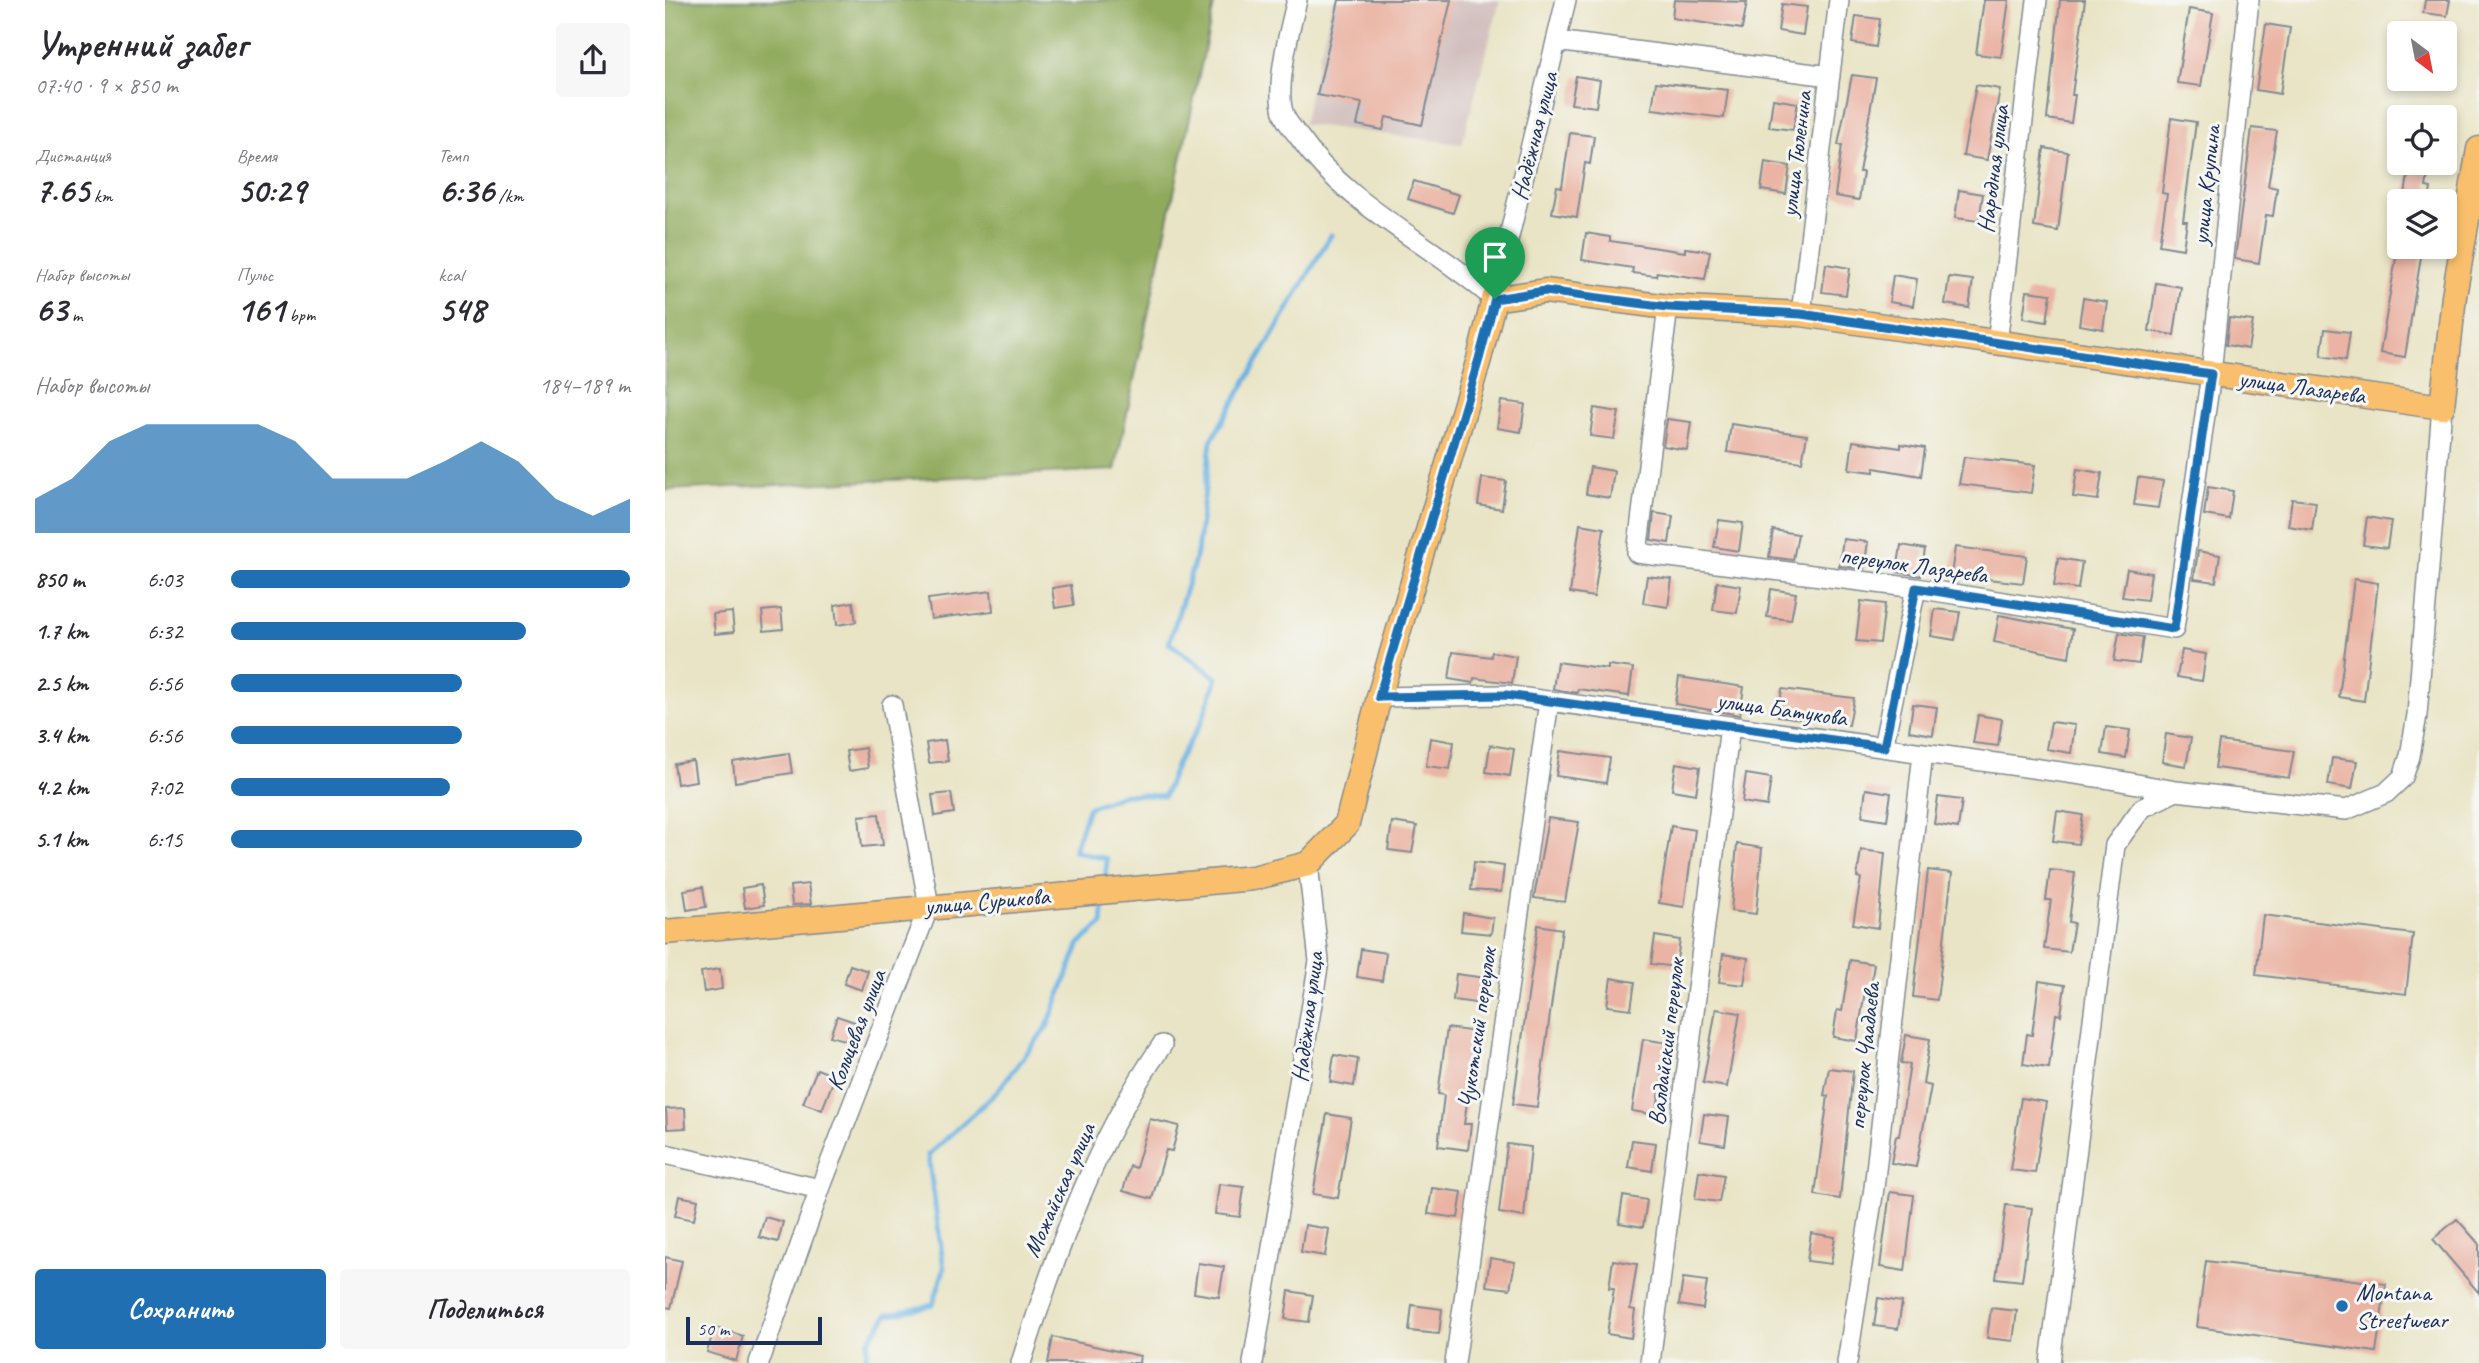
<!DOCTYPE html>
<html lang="ru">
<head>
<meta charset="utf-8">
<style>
	body { margin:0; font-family:Caveat,sans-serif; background:#f7f7f7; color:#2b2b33; height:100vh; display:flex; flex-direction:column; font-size:26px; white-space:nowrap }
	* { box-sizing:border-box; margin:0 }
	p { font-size:23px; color:#7c7c81 }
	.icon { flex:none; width:38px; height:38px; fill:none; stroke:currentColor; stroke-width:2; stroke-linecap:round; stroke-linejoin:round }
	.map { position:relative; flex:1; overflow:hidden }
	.details { display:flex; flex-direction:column; background:#fff; width:665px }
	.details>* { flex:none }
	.needle { width:46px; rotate:148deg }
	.controls { position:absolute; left:1722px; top:21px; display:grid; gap:14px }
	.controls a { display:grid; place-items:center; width:70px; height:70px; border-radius:7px; background:#fff; box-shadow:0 4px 10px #0003; font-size:35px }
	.scale { position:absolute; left:21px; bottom:18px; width:136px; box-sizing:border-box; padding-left:7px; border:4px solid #1b2f5e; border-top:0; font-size:19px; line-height:24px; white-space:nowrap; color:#1b2f5e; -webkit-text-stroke:5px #f6f6f2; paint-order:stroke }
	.pin { position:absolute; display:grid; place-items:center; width:60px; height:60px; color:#fff; margin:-72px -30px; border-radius:50% 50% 50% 0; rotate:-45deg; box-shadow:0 0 7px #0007 }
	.pin .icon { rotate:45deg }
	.round { display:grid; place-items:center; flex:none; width:74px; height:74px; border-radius:7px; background:#f7f7f7 }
	.head { display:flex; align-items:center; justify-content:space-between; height:119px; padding:0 35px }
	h1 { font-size:38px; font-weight:700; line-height:52px }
	.figures { display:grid; grid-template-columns:repeat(3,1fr); gap:10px; height:119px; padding:7px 35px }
	.figures div { display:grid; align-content:center }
	.figures b { font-size:35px; font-weight:700 }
	.figures small { font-size:19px; font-weight:400 }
	.figures p { font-size:19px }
	.chart { height:196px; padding:14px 35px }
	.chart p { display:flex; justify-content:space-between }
	.chart svg { width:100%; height:126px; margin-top:7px; fill:#1f6fb2; opacity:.7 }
	.button { display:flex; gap:14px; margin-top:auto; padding:14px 35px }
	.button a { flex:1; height:80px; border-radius:7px; background:#1f6fb2; color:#fff; font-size:28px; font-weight:700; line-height:80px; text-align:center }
	.button a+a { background:#f7f7f7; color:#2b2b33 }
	ul { padding:0 35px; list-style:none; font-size:23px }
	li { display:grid; grid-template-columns:112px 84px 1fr; align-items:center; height:52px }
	li i { height:18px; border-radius:9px; background:#1f6fb2 }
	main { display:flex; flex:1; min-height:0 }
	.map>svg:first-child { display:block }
</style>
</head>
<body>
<main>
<section class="details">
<div class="head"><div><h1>Утренний забег</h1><p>07:40 · 9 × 850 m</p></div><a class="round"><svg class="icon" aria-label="share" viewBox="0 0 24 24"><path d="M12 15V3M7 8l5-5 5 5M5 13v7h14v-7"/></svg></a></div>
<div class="figures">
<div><p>Дистанция</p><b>7.65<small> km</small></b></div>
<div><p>Время</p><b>50:29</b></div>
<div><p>Темп</p><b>6:36<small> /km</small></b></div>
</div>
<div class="figures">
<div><p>Набор высоты</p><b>63<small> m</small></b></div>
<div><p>Пульс</p><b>161<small> bpm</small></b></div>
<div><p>kcal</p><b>548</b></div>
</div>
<div class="chart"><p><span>Набор высоты</span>184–189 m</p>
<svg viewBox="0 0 160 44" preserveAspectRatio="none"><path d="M0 44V32L10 25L20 12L30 6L40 6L50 6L60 6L70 12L80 25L90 25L100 25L110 19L120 12L130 19L140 32L150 38L160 32V44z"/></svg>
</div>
<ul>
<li><b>850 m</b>6:03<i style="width:100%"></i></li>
<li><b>1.7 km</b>6:32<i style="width:74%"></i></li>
<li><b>2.5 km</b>6:56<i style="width:58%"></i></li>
<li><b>3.4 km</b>6:56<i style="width:58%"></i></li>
<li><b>4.2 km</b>7:02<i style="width:55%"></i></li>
<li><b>5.1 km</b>6:15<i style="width:88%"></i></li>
</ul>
<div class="button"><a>Сохранить</a><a>Поделиться</a></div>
</section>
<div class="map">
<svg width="1814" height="1363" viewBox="0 0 1814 1363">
	<rect width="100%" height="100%" fill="#f6f6f2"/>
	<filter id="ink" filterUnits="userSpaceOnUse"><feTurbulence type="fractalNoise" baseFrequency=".0143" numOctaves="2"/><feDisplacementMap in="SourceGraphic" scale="14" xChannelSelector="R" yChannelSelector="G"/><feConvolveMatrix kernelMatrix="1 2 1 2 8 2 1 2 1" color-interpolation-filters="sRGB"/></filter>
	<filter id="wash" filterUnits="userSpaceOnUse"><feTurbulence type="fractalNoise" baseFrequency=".00686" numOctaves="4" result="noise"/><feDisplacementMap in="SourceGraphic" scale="28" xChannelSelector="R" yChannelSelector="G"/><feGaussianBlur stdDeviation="1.57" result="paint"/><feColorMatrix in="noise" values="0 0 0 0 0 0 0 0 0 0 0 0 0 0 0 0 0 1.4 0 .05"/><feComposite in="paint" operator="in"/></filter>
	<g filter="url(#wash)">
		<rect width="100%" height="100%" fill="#e9e4c5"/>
		<path fill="#d1bfbd" d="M 668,0 L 835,0 L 797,144 L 638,124 Z"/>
		<path fill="#90aa5c" stroke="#566c5d" stroke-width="2" d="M 0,0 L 550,0 L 450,470 L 0,490 Z"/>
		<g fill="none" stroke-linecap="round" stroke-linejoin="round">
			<path stroke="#6cb3e3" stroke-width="5" d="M 440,885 L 442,859 L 409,851 L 423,808 L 459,794 L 499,796 L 512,763 L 536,723 L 552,678 L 504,643 L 532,553 L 546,441 L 666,235
				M 200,1363 L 203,1342 L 222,1315 L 268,1305 L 279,1269 L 263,1155 L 331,1093 L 382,1027 L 415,943 L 437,924 L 439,898"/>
		</g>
		<g id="blocks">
			<path fill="#eab3a3" d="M 674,0 L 786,0 L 757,125 L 721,117 L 718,130 L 692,125 L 697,103 L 652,95 Z
				M 1009,0 L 1082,2 L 1077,29 L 1007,18 Z
				M 1319,0 L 1344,0 L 1336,57 L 1311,54 Z
				M 1395,0 L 1420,0 L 1407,95 L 1410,95 L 1406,123 L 1382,119 Z
				M 1760,0 L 1785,0 L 1782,16 L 1758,13 Z
				M 1117,4 L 1142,7 L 1138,35 L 1113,31 Z
				M 1524,9 L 1548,13 L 1536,86 L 1512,83 Z
				M 1191,16 L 1215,19 L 1211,47 L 1187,43 Z
				M 1601,24 L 1625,28 L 1615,94 L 1591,90 Z
				M 1187,75 L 1211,78 L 1194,172 L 1198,172 L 1194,200 L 1170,196 L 1177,145 L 1173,145 Z
				M 911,76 L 935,80 L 931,107 L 906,104 Z
				M 991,82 L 1063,90 L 1059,118 L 987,109 Z
				M 1311,85 L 1335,89 L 1322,160 L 1298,156 Z
				M 1108,99 L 1133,103 L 1128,130 L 1104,127 Z
				M 1506,118 L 1531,122 L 1518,221 L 1522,221 L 1518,249 L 1494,245 L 1502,194 L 1497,193 Z
				M 1587,128 L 1612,131 L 1603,186 L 1612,188 L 1608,216 L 1601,215 L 1594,263 L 1570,259 Z
				M 905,133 L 929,136 L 925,164 L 920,163 L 912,217 L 887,213 L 892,186 L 897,187 Z
				M 1379,148 L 1403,152 L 1393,231 L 1369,227 Z
				M 1100,162 L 1125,166 L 1121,194 L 1096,190 Z
				M 1745,163 L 1765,163 L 1761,187 L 1766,188 L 1764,201 L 1739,201 Z
				M 749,181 L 794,195 L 788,213 L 743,199 Z
				M 1294,190 L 1318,194 L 1314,221 L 1290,218 Z
				M 921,233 L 945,237 L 945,241 L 1020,252 L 1020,248 L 1045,251 L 1040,279 L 992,272 L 991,276 L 967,273 L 968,268 L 917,260 Z
				M 1733,246 L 1757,250 L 1740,357 L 1715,353 Z
				M 1161,264 L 1185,268 L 1181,295 L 1157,292 Z
				M 1228,275 L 1252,279 L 1248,306 L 1224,302 Z
				M 1284,277 L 1308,280 L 1304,308 L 1280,304 Z
				M 1491,283 L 1516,287 L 1509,335 L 1484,331 Z
				M 1362,291 L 1386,294 L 1382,322 L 1358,318 Z
				M 1418,298 L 1442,302 L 1438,329 L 1414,325 Z
				M 1564,318 L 1588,321 L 1583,349 L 1561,345 Z
				M 1660,329 L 1685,332 L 1681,360 L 1656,356 Z
				M 836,401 L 860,404 L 856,432 L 832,428 Z
				M 929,408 L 954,412 L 949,439 L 925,436 Z
				M 1002,419 L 1026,422 L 1022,450 L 998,446 Z
				M 1066,424 L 1142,435 L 1137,462 L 1062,452 Z
				M 1188,441 L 1236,448 L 1236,444 L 1260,448 L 1256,476 L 1209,468 L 1209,472 L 1184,469 Z
				M 1299,457 L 1370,465 L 1366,493 L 1294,484 Z
				M 925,467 L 949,471 L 945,498 L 921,494 Z
				M 1412,469 L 1437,473 L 1433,500 L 1408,497 Z
				M 1473,477 L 1498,481 L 1493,508 L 1469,505 Z
				M 817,478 L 841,481 L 837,509 L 813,505 Z
				M 1543,487 L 1568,491 L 1564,519 L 1539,515 Z
				M 1627,499 L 1651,502 L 1647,530 L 1623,526 Z
				M 989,513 L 1008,516 L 1004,543 L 986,540 Z
				M 1702,517 L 1726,521 L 1722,548 L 1698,545 Z
				M 1054,520 L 1078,523 L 1074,551 L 1049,547 Z
				M 915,524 L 939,528 L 929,597 L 905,593 Z
				M 1108,530 L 1133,534 L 1128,560 L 1104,557 Z
				M 1178,539 L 1203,542 L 1199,569 L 1174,566 Z
				M 1236,545 L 1260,549 L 1256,576 L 1232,572 Z
				M 1290,547 L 1362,556 L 1358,583 L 1286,575 Z
				M 1533,551 L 1555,555 L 1551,582 L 1529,579 Z
				M 1393,558 L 1417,562 L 1413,589 L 1389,586 Z
				M 1462,569 L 1486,573 L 1482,600 L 1457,597 Z
				M 982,576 L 1007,579 L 1003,607 L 978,603 Z
				M 1689,579 L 1713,583 L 1699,701 L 1674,697 Z
				M 1052,582 L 1076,586 L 1072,613 L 1048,610 Z
				M 406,585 L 409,605 L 390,608 L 387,588 Z
				M 1106,589 L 1131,593 L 1126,620 L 1102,617 Z
				M 326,591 L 328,611 L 266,619 L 263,599 Z
				M 1196,601 L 1220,604 L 1215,643 L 1191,641 Z
				M 188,602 L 191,622 L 172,625 L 170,605 Z
				M 116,609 L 118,629 L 99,631 L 97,611 Z
				M 1270,609 L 1295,612 L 1290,640 L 1266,636 Z
				M 67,612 L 69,632 L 50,634 L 48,614 Z
				M 1334,615 L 1408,629 L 1404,657 L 1329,642 Z
				M 1454,633 L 1478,637 L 1474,664 L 1449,661 Z
				M 1517,650 L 1541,654 L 1537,681 L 1512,677 Z
				M 788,652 L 826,657 L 827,652 L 851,656 L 847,683 L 809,678 L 808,683 L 784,679 Z
				M 892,662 L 943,669 L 943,665 L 968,668 L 964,696 L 913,689 L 912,693 L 888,689 Z
				M 1014,677 L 1079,687 L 1075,715 L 1010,704 Z
				M 1117,689 L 1189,698 L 1184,725 L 1113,716 Z
				M 1248,704 L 1272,707 L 1268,735 L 1244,731 Z
				M 1313,715 L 1337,719 L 1333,746 L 1308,743 Z
				M 1386,722 L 1410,725 L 1406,753 L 1381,749 Z
				M 1441,727 L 1465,730 L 1461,758 L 1437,754 Z
				M 1501,734 L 1526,738 L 1521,766 L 1497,762 Z
				M 765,738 L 789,742 L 785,769 L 761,766 Z
				M 280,740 L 283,761 L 264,763 L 261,743 Z
				M 1554,741 L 1629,751 L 1624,778 L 1550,768 Z
				M 825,745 L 849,749 L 845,776 L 821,772 Z
				M 200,748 L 203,768 L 184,771 L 181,751 Z
				M 895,751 L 945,758 L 941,783 L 891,776 Z
				M 124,753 L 127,773 L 70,782 L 68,762 Z
				M 1667,758 L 1692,761 L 1687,789 L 1663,785 Z
				M 28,761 L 31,781 L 12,784 L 9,764 Z
				M 1011,763 L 1035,767 L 1031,794 L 1007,790 Z
				M 1081,774 L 1106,778 L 1102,806 L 1077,802 Z
				M 1201,789 L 1226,793 L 1222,820 L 1197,816 Z
				M 286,793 L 289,813 L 270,816 L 267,795 Z
				M 1273,797 L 1297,800 L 1293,828 L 1269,824 Z
				M 1392,811 L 1418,815 L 1413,844 L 1388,841 Z
				M 214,814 L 218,845 L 197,847 L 194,816 Z
				M 883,818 L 914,822 L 900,902 L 869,898 Z
				M 727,822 L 752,826 L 747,853 L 723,850 Z
				M 1006,826 L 1030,830 L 1019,907 L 994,903 Z
				M 1072,844 L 1097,848 L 1091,914 L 1066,911 Z
				M 1196,850 L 1220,853 L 1213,928 L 1188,924 L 1196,878 L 1192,877 Z
				M 809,862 L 839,866 L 836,892 L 806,890 Z
				M 1263,870 L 1287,873 L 1272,1000 L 1248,997 Z
				M 1385,870 L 1410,873 L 1404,922 L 1409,923 L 1404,952 L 1379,949 L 1386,900 L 1381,900 Z
				M 143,884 L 146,904 L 127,905 L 125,886 Z
				M 96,885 L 99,905 L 80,908 L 77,888 Z
				M 38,887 L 41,907 L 22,910 L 19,890 Z
				M 798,913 L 828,918 L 826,934 L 796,931 Z
				M 1598,915 L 1748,934 L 1741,994 L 1591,975 Z
				M 873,925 L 897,929 L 872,1107 L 848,1104 Z
				M 990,936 L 1015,940 L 1011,967 L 986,964 Z
				M 696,949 L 721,953 L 717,981 L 692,977 Z
				M 1058,954 L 1083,958 L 1079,985 L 1054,982 Z
				M 1185,960 L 1209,964 L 1205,991 L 1200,991 L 1192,1041 L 1168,1037 L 1172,1010 L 1177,1011 Z
				M 185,965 L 203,971 L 197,990 L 179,984 Z
				M 55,969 L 57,989 L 39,992 L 36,972 Z
				M 791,974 L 821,978 L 818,1004 L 788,1000 Z
				M 946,978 L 970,982 L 966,1009 L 942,1006 Z
				M 1374,981 L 1400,985 L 1396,1015 L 1391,1014 L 1384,1068 L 1358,1064 L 1362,1034 L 1367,1035 Z
				M 1051,1009 L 1075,1013 L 1062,1087 L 1038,1083 Z
				M 172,1016 L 190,1022 L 183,1041 L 165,1036 Z
				M 782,1028 L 812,1032 L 799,1124 L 806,1124 L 803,1150 L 773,1146 L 779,1095 L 773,1094 Z
				M 1241,1035 L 1265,1039 L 1258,1084 L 1266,1086 L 1251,1167 L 1226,1163 L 1231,1136 L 1234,1136 L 1245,1064 L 1236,1063 Z
				M 978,1039 L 1003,1043 L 991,1115 L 967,1111 Z
				M 669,1055 L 693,1059 L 689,1086 L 665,1082 Z
				M 1164,1068 L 1188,1071 L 1175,1199 L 1150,1195 L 1163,1096 L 1159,1095 Z
				M 152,1069 L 170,1076 L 157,1110 L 138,1103 Z
				M 1356,1098 L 1381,1102 L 1370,1173 L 1345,1170 Z
				M 20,1108 L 21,1128 L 2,1129 L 1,1109 Z
				M 662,1114 L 686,1118 L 673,1198 L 648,1194 Z
				M 1039,1114 L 1064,1117 L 1060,1145 L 1035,1141 Z
				M 485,1119 L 514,1126 L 507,1151 L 501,1150 L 487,1199 L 458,1191 L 465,1166 L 471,1168 Z
				M 967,1140 L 991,1143 L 987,1171 L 963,1167 Z
				M 842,1144 L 866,1147 L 859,1217 L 834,1213 Z
				M 1034,1171 L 1059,1175 L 1054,1202 L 1030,1199 Z
				M 554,1184 L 579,1187 L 575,1217 L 550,1214 Z
				M 767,1188 L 797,1192 L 793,1218 L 763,1214 Z
				M 1225,1192 L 1249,1195 L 1240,1271 L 1215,1267 Z
				M 14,1196 L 33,1200 L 29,1220 L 10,1216 Z
				M 958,1196 L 982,1200 L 978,1227 L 954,1223 Z
				M 1341,1205 L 1367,1208 L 1357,1281 L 1331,1278 Z
				M 100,1217 L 118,1222 L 113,1242 L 94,1237 Z
				M 1792,1219 L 1814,1244 L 1814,1293 L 1768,1239 Z
				M 640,1225 L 664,1229 L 660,1256 L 636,1252 Z
				M 1146,1233 L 1170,1237 L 1166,1264 L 1142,1261 Z
				M 0,1257 L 17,1261 L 6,1308 L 0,1307 Z
				M 825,1258 L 850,1262 L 845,1289 L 821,1286 Z
				M 948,1260 L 972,1264 L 965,1309 L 970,1310 L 966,1338 L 942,1334 L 949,1288 L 944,1288 Z
				M 1541,1261 L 1721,1284 L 1711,1352 L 1532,1327 Z
				M 533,1263 L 559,1267 L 554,1297 L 529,1293 Z
				M 1018,1278 L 1042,1281 L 1038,1309 L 1014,1305 Z
				M 624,1291 L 648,1295 L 644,1322 L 620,1319 Z
				M 1213,1298 L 1237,1302 L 1233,1329 L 1209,1326 Z
				M 747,1305 L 777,1309 L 774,1334 L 744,1331 Z
				M 1326,1308 L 1352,1311 L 1348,1341 L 1322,1338 Z
				M 50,1327 L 78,1336 L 71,1361 L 42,1352 Z
				M 388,1337 L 475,1356 L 474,1363 L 383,1363 Z"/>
		</g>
	</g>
	<g filter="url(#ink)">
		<use href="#blocks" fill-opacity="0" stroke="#828a92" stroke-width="2"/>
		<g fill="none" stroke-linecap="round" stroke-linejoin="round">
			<g stroke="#828a92" stroke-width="22">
				<path id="minor" d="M 632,0 C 625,27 609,89 619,115 C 622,123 629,130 634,137 C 683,207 766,243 829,299 L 901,0
					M 891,41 L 1165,76
					M 1003,307 L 972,553 L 1251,588 L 1509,629 L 1546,374 L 1584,0
					M 1136,314 L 1174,0
					M 1332,344 L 1372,0
					M 714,697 L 840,695 L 1439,778 L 1511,791
					M 1218,747 L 1251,588
					M 0,1154 L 155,1189
					M 94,1363 L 155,1189 L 264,906 L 227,705
					M 356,1363 C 391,1252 430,1141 497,1045
					M 588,1363 L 654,961 L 643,864
					M 790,1363 L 884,701
					M 985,1363 L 1065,726
					M 1182,1363 L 1209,1188 L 1258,753
					M 1385,1363 L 1450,845 L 1477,808 L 1511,791 L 1681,810 L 1721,793 L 1738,777 L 1745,756 L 1752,715 L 1777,407"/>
			</g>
			<g stroke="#828a92" stroke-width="27">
				<path id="major" d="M 0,932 L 588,878 L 643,864 L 682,824 L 714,697 L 814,359 L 829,299 L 880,291 L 1003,307 L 1136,314 L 1777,407 L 1789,296 L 1814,149"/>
			</g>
			<use href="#minor" stroke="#fff" stroke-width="19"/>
			<use href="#major" stroke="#f9bf6c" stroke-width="24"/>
		</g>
	</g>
	<g fill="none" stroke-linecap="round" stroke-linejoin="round" filter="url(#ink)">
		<g stroke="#fff" stroke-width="14">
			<path id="route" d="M 880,291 L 1003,307 L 1136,314 L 1546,374 L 1509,629 L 1251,588 L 1219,747 L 841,695 L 714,697 L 814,359 L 830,299 Z"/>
		</g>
		<use href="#route" stroke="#1f6fb2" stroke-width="9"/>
	</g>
	<circle fill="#1f6fb2" stroke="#f6f6f2" stroke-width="2.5" cx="1677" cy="1306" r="7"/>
	<g text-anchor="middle" stroke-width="6" stroke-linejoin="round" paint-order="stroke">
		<g font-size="24" fill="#1b2f5e" stroke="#f6f6f2">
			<text transform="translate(869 136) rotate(-76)" y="8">Надёжная улица</text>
			<text transform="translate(1131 154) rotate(-83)" y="8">улица Тюленина</text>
			<text transform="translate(1328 169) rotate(-83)" y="8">Народная улица</text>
			<text transform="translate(1541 185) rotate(-84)" y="8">улица Крупина</text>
			<text transform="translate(1637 387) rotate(8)" y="8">улица Лазарева</text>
			<text transform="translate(1249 565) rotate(8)" y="8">переулок Лазарева</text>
			<text transform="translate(1117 709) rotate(8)" y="8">улица Батукова</text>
			<text transform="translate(322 901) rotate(-5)" y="8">улица Сурикова</text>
			<text transform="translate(642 1017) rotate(-83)" y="8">Надёжная улица</text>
			<text transform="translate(812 1028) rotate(-82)" y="8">Чукотский переулок</text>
			<text transform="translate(191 1030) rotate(-69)" y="8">Кольцевая улица</text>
			<text transform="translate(1001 1042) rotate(-83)" y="8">Валдайский переулок</text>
			<text transform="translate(1199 1056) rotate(-84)" y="8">переулок Чаадаева</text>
			<text transform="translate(394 1190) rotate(-66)" y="8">Можайская улица</text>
		</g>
		<g font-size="24" fill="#1b2f5e" stroke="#f6f6f2" text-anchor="start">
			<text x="1691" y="1300">Montana<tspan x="1691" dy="28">Streetwear</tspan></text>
		</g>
	</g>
</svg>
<div class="controls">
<a><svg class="needle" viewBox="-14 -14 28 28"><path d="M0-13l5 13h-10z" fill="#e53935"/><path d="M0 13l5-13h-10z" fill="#7c7c81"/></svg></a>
<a><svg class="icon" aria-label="locate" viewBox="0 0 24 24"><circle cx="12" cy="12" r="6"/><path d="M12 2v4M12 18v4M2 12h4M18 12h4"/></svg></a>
<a><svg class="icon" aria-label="layers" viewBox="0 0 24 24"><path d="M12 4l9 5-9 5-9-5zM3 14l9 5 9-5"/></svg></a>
</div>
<div class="scale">50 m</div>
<div class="pin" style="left:830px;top:299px;background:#1e9e55"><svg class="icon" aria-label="arrive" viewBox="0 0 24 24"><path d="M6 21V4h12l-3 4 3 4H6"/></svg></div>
</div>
</main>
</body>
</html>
